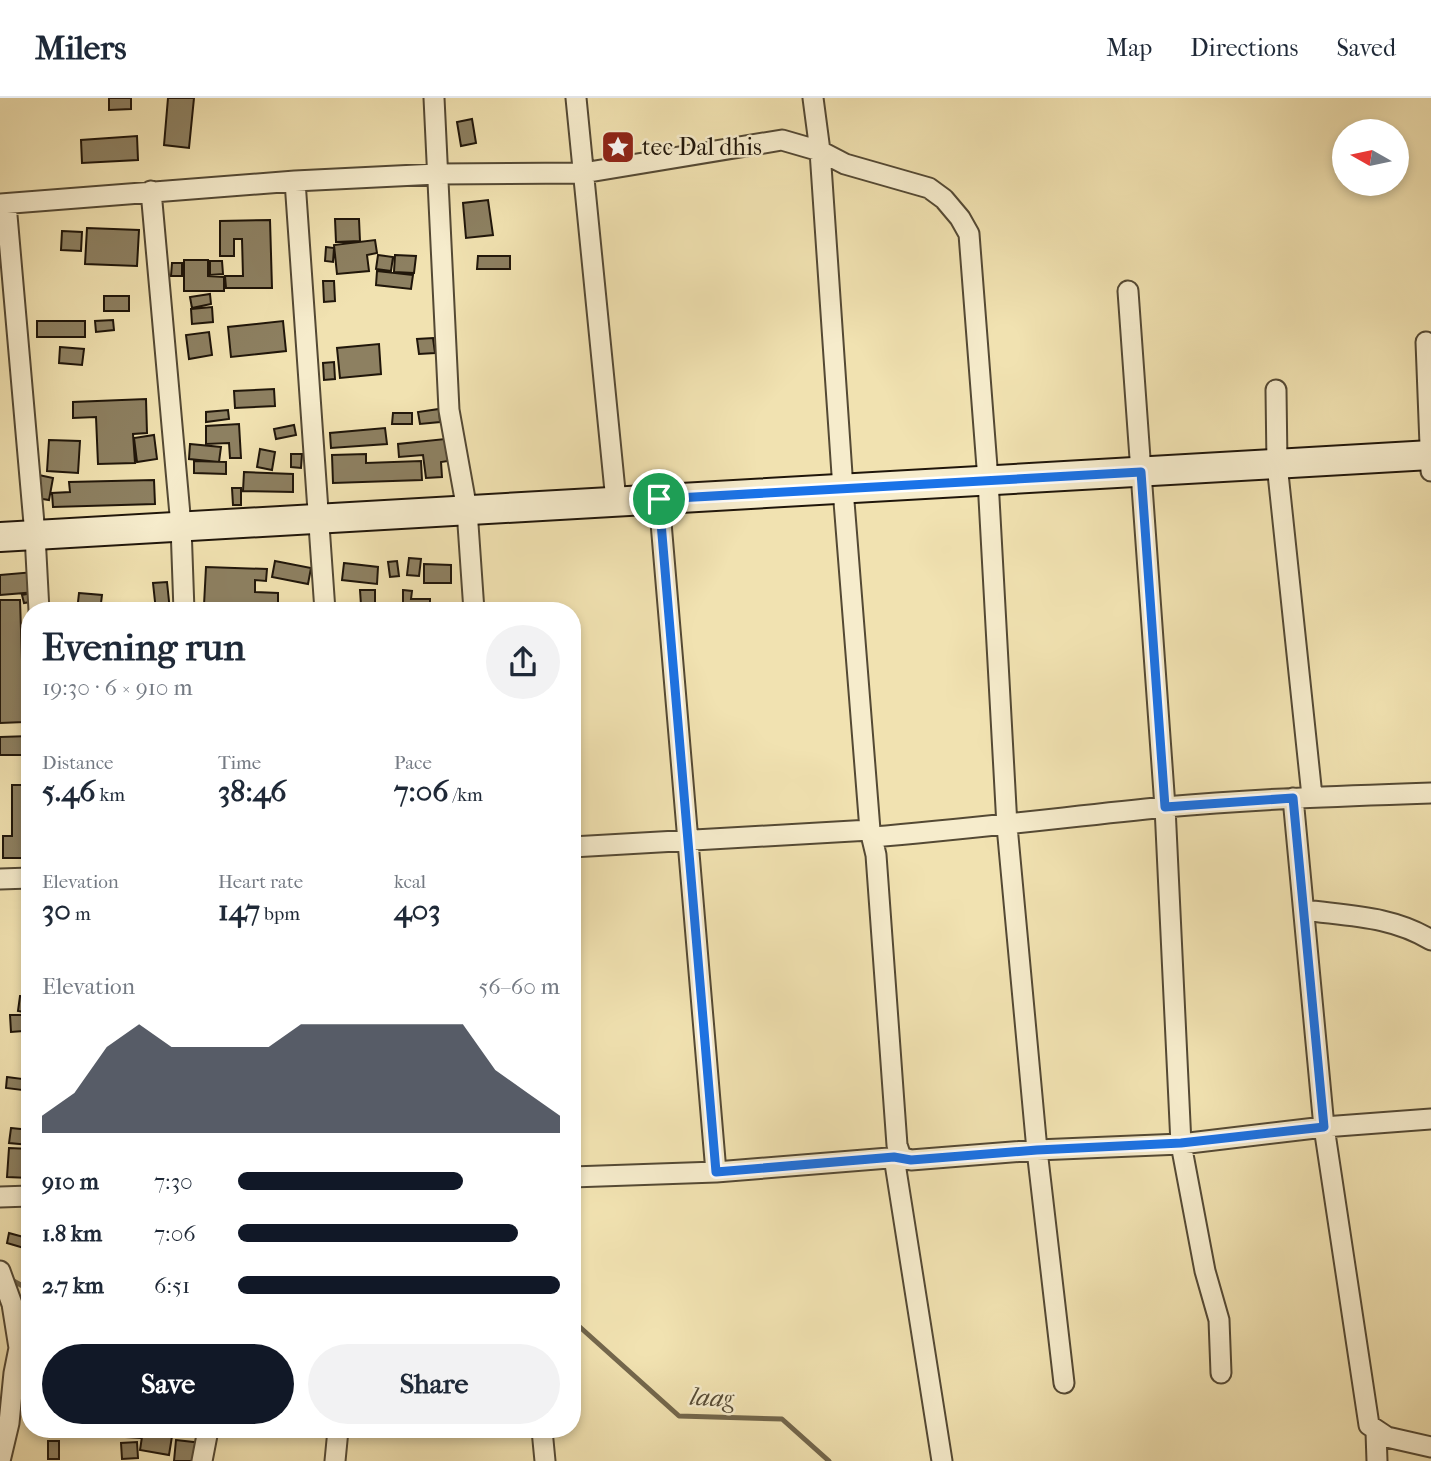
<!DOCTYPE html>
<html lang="en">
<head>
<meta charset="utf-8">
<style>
	body { margin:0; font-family:"IM FELL French Canon",serif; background:#f2f2f3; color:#1f2937; height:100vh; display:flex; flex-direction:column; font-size:26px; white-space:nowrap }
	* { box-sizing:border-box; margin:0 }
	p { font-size:23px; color:#747a83 }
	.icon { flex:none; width:38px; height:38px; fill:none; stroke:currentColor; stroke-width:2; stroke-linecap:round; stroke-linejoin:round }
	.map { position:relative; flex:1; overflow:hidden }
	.drawer { position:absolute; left:21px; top:504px; width:560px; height:836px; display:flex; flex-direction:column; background:#fff; border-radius:28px; box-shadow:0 4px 10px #0003 }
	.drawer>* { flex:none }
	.needle { width:46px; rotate:279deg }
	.tools { position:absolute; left:1332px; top:21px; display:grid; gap:14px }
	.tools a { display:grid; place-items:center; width:77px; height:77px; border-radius:50%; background:#fff; box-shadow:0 4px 10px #0003; font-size:35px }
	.pin { position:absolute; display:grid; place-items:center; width:60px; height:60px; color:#fff; margin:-30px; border:4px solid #fff; border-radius:50%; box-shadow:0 2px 7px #0007 }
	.round { display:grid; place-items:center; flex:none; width:74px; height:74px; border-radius:37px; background:#f2f2f3 }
	.overview { display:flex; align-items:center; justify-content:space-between; height:119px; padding:0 21px }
	h1 { font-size:38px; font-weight:700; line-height:52px }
	.metrics { display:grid; grid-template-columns:repeat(3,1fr); gap:10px; height:119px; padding:7px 21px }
	.metrics div { display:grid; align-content:center }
	.metrics b { font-size:30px; font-weight:700 }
	.metrics small { font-size:19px; font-weight:400 }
	.metrics p { font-size:19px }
	.chart { height:196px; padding:14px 21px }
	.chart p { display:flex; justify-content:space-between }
	.chart svg { width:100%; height:126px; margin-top:7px; fill:#111827; opacity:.7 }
	.button { display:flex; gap:14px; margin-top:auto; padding:14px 21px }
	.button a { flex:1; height:80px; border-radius:42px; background:#111827; color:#fff; font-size:28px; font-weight:700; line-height:80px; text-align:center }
	.button a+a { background:#f2f2f3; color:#1f2937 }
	ul { padding:0 21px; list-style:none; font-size:23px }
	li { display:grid; grid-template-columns:112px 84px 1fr; align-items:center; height:52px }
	li i { height:18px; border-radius:9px; background:#111827 }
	header { display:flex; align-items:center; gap:42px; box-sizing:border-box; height:98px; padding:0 35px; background:#fff; border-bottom:2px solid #e0e1e3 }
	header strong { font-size:33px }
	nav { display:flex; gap:38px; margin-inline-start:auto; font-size:24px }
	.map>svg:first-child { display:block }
</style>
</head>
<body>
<header>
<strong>Milers</strong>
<nav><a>Map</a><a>Directions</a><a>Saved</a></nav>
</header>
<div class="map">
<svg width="1431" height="1363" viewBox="0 0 1431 1363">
	<rect width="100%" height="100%" fill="#f1e2b1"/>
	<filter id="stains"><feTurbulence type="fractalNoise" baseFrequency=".00286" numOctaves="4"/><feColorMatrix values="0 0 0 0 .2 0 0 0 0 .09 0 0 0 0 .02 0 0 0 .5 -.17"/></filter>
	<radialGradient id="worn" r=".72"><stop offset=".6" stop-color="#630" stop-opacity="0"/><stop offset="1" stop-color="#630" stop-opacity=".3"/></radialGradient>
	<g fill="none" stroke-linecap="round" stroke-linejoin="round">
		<path stroke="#73674c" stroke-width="5" d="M 8,1180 L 30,1192
			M 572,1222 L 679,1318 L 782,1321 L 829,1363"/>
	</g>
	<path fill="#8d8061" stroke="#20160a" stroke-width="2" d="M 109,0 L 131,0 L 131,11 L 109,12 Z
		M 168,0 L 194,0 L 189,50 L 164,47 Z
		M 472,21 L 476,45 L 461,48 L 457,24 Z
		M 137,38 L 138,62 L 82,65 L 81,42 Z
		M 488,102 L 493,137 L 466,140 L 463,105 Z
		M 335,121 L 359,121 L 360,143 L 336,144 Z
		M 270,122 L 272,190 L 226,190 L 225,178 L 243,178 L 242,141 L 234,141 L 234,158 L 220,158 L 220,123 Z
		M 87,130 L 139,132 L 137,168 L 85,166 Z
		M 62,133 L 82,134 L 81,153 L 61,152 Z
		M 375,142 L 377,155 L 367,157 L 369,173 L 337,176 L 334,147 Z
		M 326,149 L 334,150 L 333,164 L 325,163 Z
		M 378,157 L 393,159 L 391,173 L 376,171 Z
		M 395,157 L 416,158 L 414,175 L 394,174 Z
		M 478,158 L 510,158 L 510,171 L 477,171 Z
		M 184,162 L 208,162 L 208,178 L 224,179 L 224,193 L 184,193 Z
		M 210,163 L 222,163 L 223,176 L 210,177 Z
		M 172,165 L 182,165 L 182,178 L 171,178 Z
		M 377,173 L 413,177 L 411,191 L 376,187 Z
		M 323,183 L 334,183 L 335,203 L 324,204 Z
		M 210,196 L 211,206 L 192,210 L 190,199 Z
		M 104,198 L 129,198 L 129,213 L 104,213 Z
		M 212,209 L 213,224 L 192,226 L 191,211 Z
		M 113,222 L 114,232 L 96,234 L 95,223 Z
		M 37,223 L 85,223 L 85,239 L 37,239 Z
		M 283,223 L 286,253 L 231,259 L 228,229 Z
		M 209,234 L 212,257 L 189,261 L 186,237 Z
		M 433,240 L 435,255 L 419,256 L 417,241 Z
		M 379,246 L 381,276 L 340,280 L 337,250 Z
		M 60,249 L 84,251 L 82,267 L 59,265 Z
		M 334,264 L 335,281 L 324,282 L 323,265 Z
		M 274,291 L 275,308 L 235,310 L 234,293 Z
		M 146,301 L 147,335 L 133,336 L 135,365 L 98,366 L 96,319 L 73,320 L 73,304 Z
		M 439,311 L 440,324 L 420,326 L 418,314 Z
		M 228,312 L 229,321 L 206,324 L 206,314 Z
		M 393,315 L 412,315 L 412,326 L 392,326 Z
		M 239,326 L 241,360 L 230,360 L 229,345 L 206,346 L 206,328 Z
		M 294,327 L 296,337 L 276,341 L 274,331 Z
		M 385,330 L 387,346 L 331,350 L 330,335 Z
		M 154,337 L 157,361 L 137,364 L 134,340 Z
		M 445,341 L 448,363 L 441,364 L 442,379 L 426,380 L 423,357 L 399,359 L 398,346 Z
		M 49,342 L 80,343 L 78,375 L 47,373 Z
		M 190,346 L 221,349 L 219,364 L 189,361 Z
		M 260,351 L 275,354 L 272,372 L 257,369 Z
		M 291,356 L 302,356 L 301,370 L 291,369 Z
		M 366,356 L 366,365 L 421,363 L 422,382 L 333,385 L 332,357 Z
		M 194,363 L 226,364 L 226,376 L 194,375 Z
		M 244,374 L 293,376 L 293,394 L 243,393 Z
		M 34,376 L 53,380 L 49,402 L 30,399 Z
		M 154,382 L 155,406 L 53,409 L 52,395 L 70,394 L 69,384 Z
		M 232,390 L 241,390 L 241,407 L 233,407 Z
		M 409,460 L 421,461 L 419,478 L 407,477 Z
		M 275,463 L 311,470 L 308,486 L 272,479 Z
		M 397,463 L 399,478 L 390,479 L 388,464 Z
		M 344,465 L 378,469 L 377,486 L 342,482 Z
		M 424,466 L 451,467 L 451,485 L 424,485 Z
		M 206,469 L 267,471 L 266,483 L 255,482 L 255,494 L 278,495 L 278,506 L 297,507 L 297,513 L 256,513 L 256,510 L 204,507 Z
		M 34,474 L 36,494 L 0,497 L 0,477 Z
		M 167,484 L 170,513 L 156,513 L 153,485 Z
		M 360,492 L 375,492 L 375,506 L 361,507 Z
		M 403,492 L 412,493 L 411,501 L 430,501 L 430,513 L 403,513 Z
		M 36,494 L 37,503 L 24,505 L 22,497 Z
		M 79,495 L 102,497 L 100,513 L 77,513 Z
		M 0,502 L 20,502 L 24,624 L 0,625 Z
		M 30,638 L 30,657 L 0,657 L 0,639 Z
		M 12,687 L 30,687 L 30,760 L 3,760 L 3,738 L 12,738 Z
		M 20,898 L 30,899 L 30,915 L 18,913 Z
		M 10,917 L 22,917 L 23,933 L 11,934 Z
		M 572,923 L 577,923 L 578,956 L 572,956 Z
		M 7,979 L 23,981 L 22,992 L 6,990 Z
		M 11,1030 L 30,1032 L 30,1047 L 9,1045 Z
		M 9,1050 L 30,1051 L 30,1080 L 7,1079 Z
		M 9,1135 L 27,1140 L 24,1150 L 7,1145 Z
		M 30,1276 L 30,1305 L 26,1304 Z
		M 33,1332 L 52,1332 L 49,1339 Z
		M 126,1332 L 140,1332 L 140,1340 L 126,1339 Z
		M 143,1332 L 173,1332 L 169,1357 L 140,1352 Z
		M 176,1342 L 202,1345 L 200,1363 L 174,1363 Z
		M 48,1343 L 59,1343 L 59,1361 L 48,1361 Z
		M 137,1344 L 138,1360 L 122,1361 L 121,1345 Z"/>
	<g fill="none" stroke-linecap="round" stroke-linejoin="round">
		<g stroke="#544934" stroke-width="23">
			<path id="street" d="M 434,0 L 449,312 L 467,412 L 474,513
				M 576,0 L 616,403
				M 813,0 L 820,53 L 843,391 L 870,732 L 876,757 L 897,1047 L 901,1059
				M 295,83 L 325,513
				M 151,93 L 181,428 L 184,513
				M 0,106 L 295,83 L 437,76 L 583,75 L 782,42 L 820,53 L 845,66 L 929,90 L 944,101 L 960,120 L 969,136 L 988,382 L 1007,728 L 1037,1052 L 1064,1285
				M 6,106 L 35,437 L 39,513
				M 1128,193 L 1165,709 L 1181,1046 L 1205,1173 L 1219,1222 L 1221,1275
				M 1426,244 L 1431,373
				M 1276,292 L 1277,366 L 1312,698
				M 659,401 L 716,1074
				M 1293,700 L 1324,1029 L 1369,1327 L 1387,1339 L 1431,1349
				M 873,739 C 970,731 1067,719 1165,709 C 1253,701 1342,698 1431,695
				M 572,749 L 870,732
				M 0,781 L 30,780
				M 1304,812 C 1349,818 1392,818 1431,842
				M 894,1059 L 942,1363
				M 572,1079 L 716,1074 L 901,1059 L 911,1062 L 1037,1052 L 1181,1046 L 1324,1029 L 1431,1021
				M 0,1099 L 30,1098
				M 0,1173 L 12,1206 L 19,1250 L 14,1275 L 9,1325 L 0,1363
				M 542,1332 L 545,1363
				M 1376,1334 L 1377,1363
				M 202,1363 L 208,1332
				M 335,1363 L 338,1332"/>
		</g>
		<g stroke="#20160a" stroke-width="32">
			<path id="secondary" d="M 0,439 L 1431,357"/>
		</g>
		<use href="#street" stroke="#f6eccc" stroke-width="19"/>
		<use href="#secondary" stroke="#f6eccc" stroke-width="28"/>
	</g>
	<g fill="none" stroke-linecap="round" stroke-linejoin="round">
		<g stroke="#fff" stroke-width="14">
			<path id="route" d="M 1141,374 L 1165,709 L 1293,700 L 1324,1029 L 1181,1045 L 1037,1052 L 911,1062 L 894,1059 L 716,1074 L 659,401 Z"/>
		</g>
		<use href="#route" stroke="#1a73e8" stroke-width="9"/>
	</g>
	<defs>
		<g id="sight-square" transform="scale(1.75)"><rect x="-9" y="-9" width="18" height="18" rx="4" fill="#8f2418" stroke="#f6eccc"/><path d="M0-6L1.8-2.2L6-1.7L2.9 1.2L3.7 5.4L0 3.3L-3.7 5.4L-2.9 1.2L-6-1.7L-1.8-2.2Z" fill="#fff"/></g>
	</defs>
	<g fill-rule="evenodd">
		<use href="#sight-square" x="618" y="49"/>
	</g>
	<g text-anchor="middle" stroke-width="5" stroke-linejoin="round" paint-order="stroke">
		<g font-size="24" fill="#20160a" stroke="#f6eccc" text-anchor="start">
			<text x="642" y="57">tec Dal dhis</text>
		</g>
		<g font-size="26" font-style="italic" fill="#574c36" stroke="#f6eccc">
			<text transform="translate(712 1299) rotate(3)" y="9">laag</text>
		</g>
	</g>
	<rect width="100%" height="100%" filter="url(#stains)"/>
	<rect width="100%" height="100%" fill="url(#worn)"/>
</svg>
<div class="tools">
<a><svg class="needle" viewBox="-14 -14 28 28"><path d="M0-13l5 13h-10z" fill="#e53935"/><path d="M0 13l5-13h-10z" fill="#747a83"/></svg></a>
</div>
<div class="pin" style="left:659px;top:401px;background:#1e9e55"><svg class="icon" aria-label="arrive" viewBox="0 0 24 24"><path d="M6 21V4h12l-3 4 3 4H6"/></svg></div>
<section class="drawer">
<div class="overview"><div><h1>Evening run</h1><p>19:30 · 6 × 910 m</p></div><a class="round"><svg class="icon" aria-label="share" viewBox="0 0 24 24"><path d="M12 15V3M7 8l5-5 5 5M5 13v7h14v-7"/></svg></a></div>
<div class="metrics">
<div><p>Distance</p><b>5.46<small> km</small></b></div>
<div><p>Time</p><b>38:46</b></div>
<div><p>Pace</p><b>7:06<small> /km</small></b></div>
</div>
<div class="metrics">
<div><p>Elevation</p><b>30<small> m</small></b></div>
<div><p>Heart rate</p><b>147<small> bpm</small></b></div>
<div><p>kcal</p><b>403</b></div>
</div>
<div class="chart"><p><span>Elevation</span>56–60 m</p>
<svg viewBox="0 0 160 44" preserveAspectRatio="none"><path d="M0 44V38L10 30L20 14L30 6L40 14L50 14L60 14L70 14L80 6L90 6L100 6L110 6L120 6L130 6L140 22L150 30L160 38V44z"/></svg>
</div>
<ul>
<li><b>910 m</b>7:30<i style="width:70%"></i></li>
<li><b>1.8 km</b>7:06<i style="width:87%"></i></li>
<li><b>2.7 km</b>6:51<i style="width:100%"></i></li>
</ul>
<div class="button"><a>Save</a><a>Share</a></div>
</section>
</div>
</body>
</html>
